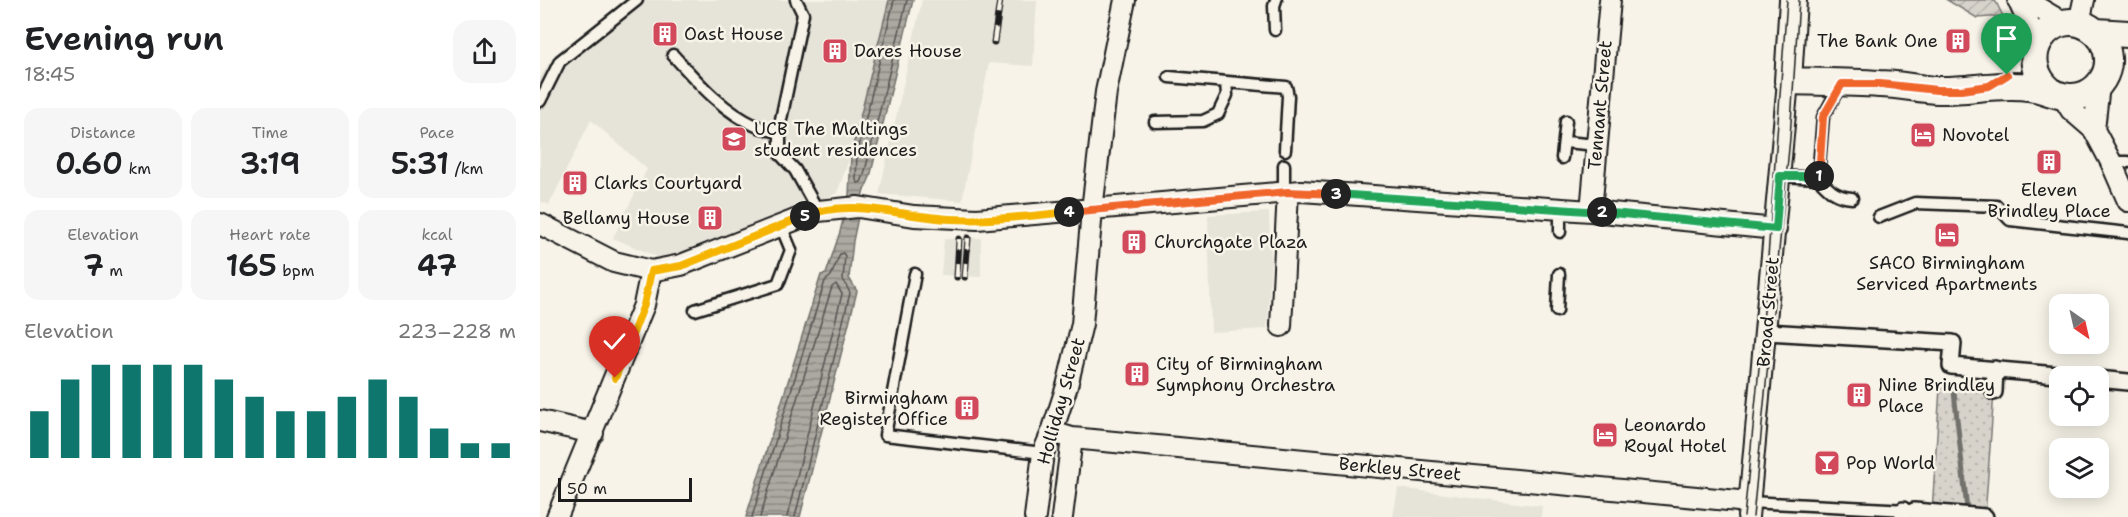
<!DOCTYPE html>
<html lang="en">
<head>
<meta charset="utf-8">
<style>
	body { margin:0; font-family:"Shantell Sans",sans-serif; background:#f6f6f6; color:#202124; height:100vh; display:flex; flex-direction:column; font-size:22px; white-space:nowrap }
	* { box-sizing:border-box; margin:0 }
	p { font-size:20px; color:#757577 }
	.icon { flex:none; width:33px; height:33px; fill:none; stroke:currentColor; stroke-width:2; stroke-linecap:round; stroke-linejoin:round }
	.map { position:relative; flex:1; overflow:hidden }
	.details { display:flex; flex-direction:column; background:#fff; width:540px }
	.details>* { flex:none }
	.needle { width:39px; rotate:146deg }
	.buttons { position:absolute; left:1509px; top:294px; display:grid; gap:12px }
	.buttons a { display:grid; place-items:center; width:60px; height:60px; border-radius:12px; background:#fff; box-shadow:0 3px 15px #0003; font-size:30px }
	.scale { position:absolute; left:18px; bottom:15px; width:134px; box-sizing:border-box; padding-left:6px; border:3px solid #1c1c1c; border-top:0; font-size:16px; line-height:21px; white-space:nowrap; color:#1c1c1c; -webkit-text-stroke:4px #f7f3e8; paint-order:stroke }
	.pin { position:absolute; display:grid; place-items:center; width:51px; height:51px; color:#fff; margin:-62px -26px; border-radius:50% 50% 50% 0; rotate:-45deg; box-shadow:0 0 6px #0007 }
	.pin .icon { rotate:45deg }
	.km { position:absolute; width:30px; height:30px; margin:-15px; border-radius:50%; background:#222; color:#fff; font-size:16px; line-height:30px; text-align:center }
	.round { display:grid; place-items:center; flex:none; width:63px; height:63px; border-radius:18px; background:#f6f6f6 }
	.summary { display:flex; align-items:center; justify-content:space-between; height:102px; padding:0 24px }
	h1 { font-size:33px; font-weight:600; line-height:45px }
	.metrics { display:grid; grid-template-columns:repeat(3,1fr); gap:9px; height:102px; padding:6px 24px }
	.metrics div { display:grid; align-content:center; border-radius:15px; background:#f6f6f6; text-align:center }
	.metrics b { font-size:30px; font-weight:600 }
	.metrics small { font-size:16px; font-weight:400 }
	.metrics p { font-size:16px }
	.chart { height:168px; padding:12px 24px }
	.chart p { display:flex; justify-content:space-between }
	.chart svg { width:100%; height:108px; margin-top:6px; stroke:#0f766e; stroke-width:6 }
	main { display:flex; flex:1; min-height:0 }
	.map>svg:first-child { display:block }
</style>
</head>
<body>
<main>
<section class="details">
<div class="summary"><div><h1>Evening run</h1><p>18:45</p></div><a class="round"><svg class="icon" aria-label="share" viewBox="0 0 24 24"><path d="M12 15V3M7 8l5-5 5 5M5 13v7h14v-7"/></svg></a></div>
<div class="metrics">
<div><p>Distance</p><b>0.60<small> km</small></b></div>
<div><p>Time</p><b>3:19</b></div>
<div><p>Pace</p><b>5:31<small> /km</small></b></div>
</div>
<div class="metrics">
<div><p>Elevation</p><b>7<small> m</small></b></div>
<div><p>Heart rate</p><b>165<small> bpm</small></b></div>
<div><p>kcal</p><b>47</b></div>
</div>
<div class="chart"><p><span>Elevation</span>223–228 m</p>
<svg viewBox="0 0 160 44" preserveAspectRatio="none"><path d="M5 44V25M15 44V12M25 44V6M35 44V6M45 44V6M55 44V6M65 44V12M75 44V19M85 44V25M95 44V25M105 44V19M115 44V12M125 44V19M135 44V32M145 44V38M155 44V38"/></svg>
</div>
</section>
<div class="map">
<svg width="1588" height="517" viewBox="0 0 1588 517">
	<defs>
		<pattern id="park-dots" width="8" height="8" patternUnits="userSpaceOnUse" patternTransform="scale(1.5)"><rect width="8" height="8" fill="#d7d3cb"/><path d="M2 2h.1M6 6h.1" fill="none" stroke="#b8b5ae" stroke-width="1.8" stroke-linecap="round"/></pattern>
		<pattern id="garden-furrows" width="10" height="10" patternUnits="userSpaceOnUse" patternTransform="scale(1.5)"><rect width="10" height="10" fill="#d7d3cb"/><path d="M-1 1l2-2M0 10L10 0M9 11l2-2" fill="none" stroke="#b8b5ae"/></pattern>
		<pattern id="water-rules" width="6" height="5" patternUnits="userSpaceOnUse" patternTransform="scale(1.5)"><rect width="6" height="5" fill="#aca9a2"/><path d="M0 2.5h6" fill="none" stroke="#8b8983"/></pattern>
	</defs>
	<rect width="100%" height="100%" fill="#f7f3e8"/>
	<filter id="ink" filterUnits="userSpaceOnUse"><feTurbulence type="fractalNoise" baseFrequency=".0167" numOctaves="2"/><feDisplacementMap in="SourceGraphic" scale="12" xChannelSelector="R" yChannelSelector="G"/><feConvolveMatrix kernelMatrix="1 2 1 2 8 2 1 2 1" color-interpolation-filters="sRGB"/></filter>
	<g filter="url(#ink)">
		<path fill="#e6e3d9" d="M 89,0 L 349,0 L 311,154 L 297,193 L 212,233 L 125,260 L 73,238 L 107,169 L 51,120 L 9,205 L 0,201 L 0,78 L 15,54 Z
			M 382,0 L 497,0 L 493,66 L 449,63 L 422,201 L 339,194 Z
			M 729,212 L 731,261 L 727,329 L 671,332 L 668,215 Z
			M 441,238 L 441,277 L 401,275 L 404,239 Z
			M 858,488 L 1002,506 L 1001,517 L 853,517 Z"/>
		<path fill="url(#park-dots)" stroke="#7a7874" stroke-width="1.5" d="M 1400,388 L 1454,392 L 1445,516 L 1392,512 Z"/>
		<path fill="url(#garden-furrows)" stroke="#7a7874" stroke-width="1.5" d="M 1407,0 L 1452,0 L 1456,2 L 1463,16 L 1437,18 Z"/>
		<path fill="url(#water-rules)" stroke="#72716c" stroke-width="1.5" d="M 349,0 L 373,0 L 330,177 L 323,193 L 313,241 L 309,278 L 317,291 L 260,517 L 206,517 L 281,275 L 286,274 L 300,232 L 309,195 L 311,154 Z"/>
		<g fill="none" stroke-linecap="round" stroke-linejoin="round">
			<path stroke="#565452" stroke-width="1.5" d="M 354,0 L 317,155 L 316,180 L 318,183 L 321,182 L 324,175 L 367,0
				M 212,517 L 285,281 L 291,276 L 300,254 L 303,253 L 305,256 L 303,279 L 310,293 L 255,517
				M 220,517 L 292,287 L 296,284 L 302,294 L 247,517"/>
			<path stroke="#72716c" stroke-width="5" d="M 1414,392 L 1427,509"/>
			<g stroke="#1c1c1c" stroke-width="15">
				<path id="service" d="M 256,0 L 263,14 L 240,124 L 240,154 L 255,170 L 278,211
					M 735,30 L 734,6 L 736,0
					M 133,55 C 157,81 182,111 216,126 C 223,129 231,130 239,132
					M 629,77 L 746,87 L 748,96 L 745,150
					M 1301,84 L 1283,117 L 1278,178 C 1289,190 1296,197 1312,198
					M 0,101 L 20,61 L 97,0
					M 615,122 L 663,121 L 678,114 L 687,95 L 686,82
					M 1025,142 L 1057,145
					M 1022,158 L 1026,121
					M 1571,162 L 1588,162
					M 744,165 L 744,192
					M 1241,176 L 1278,178
					M 1339,217 L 1375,203 L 1457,206 L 1470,220 L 1588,233
					M 1020,232 L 1020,208
					M 375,274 L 345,435 L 503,453
					M 155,310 L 238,284 L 251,250 L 241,226
					M 1017,311 L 1019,274
					M 1209,502 L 1368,510"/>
			</g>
			<g stroke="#1c1c1c" stroke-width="20">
				<path id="pedestrian" d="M 1227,332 L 1413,343 L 1411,366 L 1529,376
					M 1558,379 L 1588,382
					M 1454,392 L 1455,369
					M 1374,511 L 1445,517
					M 1363,517 L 1363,510"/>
			</g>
			<g stroke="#1c1c1c" stroke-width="24">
				<path id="minor" d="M 1478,0 L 1491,29 L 1494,54
					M 1485,0 L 1524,23
					M 1539,23 L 1544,0
					M 1523,97 L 1531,110 L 1554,130 L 1571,162 L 1588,201
					M 1554,130 L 1559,85
					M 1051,211 L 1070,0
					M 0,224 L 74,262 L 111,271 L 141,265 L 278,211 L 318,207 L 374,216 L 437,219 L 761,191 L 1051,211 L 1236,229
					M 741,326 L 748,192
					M 0,421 L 53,433
					M 512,432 L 532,438 L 1209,502
					M 17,517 L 104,305 L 111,271
					M 495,517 L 503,453 L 512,432 L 527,386 L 542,324 L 552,210 L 566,92 L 585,0
					M 522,517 L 532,438
					M 1208,517 L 1248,81"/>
			</g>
			<g stroke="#1c1c1c" stroke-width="30">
				<path id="tertiary" d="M 1253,0 L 1248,81 C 1278,82 1309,82 1339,84 C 1359,84 1378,89 1398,90 C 1428,91 1458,83 1489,87 C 1508,89 1526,103 1546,94 C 1560,88 1569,73 1568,58 C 1567,45 1561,35 1550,28 C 1512,4 1470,58 1512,92
					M 1556,32 L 1588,34"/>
			</g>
			<use href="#service" stroke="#f7f3e8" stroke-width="10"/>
			<use href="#pedestrian" stroke="#f7f3e8" stroke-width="15"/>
			<use href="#minor" stroke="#f7f3e8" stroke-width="20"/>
			<use href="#tertiary" stroke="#f7f3e8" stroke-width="26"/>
			<path stroke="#1c1c1c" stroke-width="1.5" d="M 1204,517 L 1222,338 L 1247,0
				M 1213,517 L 1250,138 L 1259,0"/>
			<g stroke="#1c1c1c" stroke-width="7">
				<path id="rail" d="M 454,42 L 460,0
					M 417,277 L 419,239
					M 425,277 L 428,238"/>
			</g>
			<use href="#rail" stroke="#f7f3e8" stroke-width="4.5" stroke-dasharray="14" stroke-linecap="butt"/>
		</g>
	</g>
	<g fill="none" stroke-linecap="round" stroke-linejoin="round" filter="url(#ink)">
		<g stroke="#fff" stroke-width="12">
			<path id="split-1" d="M 1279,176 L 1283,117 L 1302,84 L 1340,84 L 1397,90 L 1421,90 L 1449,86 L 1467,75"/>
		</g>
		<g stroke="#fff" stroke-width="12">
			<path id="split-2" d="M 1062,212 L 1236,229 L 1240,176 L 1279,176"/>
		</g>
		<g stroke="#fff" stroke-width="12">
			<path id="split-3" d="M 796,194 L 1062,212"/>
		</g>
		<g stroke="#fff" stroke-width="12">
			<path id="split-4" d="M 529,212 L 748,192 L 796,194"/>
		</g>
		<g stroke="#fff" stroke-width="12">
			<path id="split-5" d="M 265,216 C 311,197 362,217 410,219 C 450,221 490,216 529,212"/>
		</g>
		<g stroke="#fff" stroke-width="12">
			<path id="split-6" d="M 75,378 L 104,305 L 111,271 L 141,266 L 265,216"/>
		</g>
		<use href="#split-1" stroke="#f0652b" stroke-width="8"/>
		<use href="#split-2" stroke="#22a559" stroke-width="8"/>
		<use href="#split-3" stroke="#22a559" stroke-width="8"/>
		<use href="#split-4" stroke="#f0652b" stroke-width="8"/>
		<use href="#split-5" stroke="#f5b400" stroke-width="8"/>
		<use href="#split-6" stroke="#f5b400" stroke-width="8"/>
	</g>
	<defs>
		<g id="building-square" transform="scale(1.35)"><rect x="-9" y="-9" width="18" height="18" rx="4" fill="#d1495b" stroke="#f7f3e8"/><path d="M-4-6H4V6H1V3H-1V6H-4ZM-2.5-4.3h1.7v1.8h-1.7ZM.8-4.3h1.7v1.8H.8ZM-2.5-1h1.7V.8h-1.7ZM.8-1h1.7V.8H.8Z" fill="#fff"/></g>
		<g id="hotel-square" transform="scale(1.35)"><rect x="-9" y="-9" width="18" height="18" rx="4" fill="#d1495b" stroke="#f7f3e8"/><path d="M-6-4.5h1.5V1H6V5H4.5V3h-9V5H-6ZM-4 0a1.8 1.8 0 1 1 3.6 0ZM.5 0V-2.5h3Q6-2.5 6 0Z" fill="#fff"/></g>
		<g id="university-square" transform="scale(1.35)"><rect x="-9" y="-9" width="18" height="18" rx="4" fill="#d1495b" stroke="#f7f3e8"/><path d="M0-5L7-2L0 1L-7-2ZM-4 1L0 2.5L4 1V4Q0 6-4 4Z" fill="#fff"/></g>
		<g id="bar-square" transform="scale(1.35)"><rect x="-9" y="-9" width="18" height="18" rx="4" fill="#d1495b" stroke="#f7f3e8"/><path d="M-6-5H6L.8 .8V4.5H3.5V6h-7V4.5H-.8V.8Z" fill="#fff"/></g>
	</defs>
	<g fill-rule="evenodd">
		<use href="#building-square" x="125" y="34"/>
		<use href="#building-square" x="1418" y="41"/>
		<use href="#building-square" x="295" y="51"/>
		<use href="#hotel-square" x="1383" y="135"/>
		<use href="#university-square" x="194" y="139"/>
		<use href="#building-square" x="1509" y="162"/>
		<use href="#building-square" x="35" y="183"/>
		<use href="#building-square" x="170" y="218"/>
		<use href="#hotel-square" x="1407" y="235"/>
		<use href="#building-square" x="594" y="242"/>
		<use href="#building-square" x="597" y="374"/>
		<use href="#building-square" x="1319" y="395"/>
		<use href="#building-square" x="427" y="408"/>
		<use href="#hotel-square" x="1065" y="435"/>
		<use href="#bar-square" x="1287" y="463"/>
	</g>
	<g text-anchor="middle" stroke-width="5" stroke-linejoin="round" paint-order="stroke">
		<g font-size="18" fill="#1c1c1c" stroke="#f7f3e8" text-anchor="start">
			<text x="144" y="40">Oast House</text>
			<text x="1398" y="47" text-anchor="end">The Bank One</text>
			<text x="314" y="57">Dares House</text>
			<text x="214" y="135">UCB The Maltings<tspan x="214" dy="21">student residences</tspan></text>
			<text x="1402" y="141">Novotel</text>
			<text x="54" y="189">Clarks Courtyard</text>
			<text x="1509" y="196" text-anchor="middle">Eleven<tspan x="1509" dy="21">Brindley Place</tspan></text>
			<text x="150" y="224" text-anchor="end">Bellamy House</text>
			<text x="614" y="248">Churchgate Plaza</text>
			<text x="1407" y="269" text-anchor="middle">SACO Birmingham<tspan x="1407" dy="21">Serviced Apartments</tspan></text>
			<text x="616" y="370">City of Birmingham<tspan x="616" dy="21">Symphony Orchestra</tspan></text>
			<text x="1338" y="391">Nine Brindley<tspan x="1338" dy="21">Place</tspan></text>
			<text x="408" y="404" text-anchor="end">Birmingham<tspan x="408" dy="21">Register Office</tspan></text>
			<text x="1084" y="431">Leonardo<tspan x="1084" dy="21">Royal Hotel</tspan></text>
			<text x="1306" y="469">Pop World</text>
		</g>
		<g font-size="18" fill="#1c1c1c" stroke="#f7f3e8">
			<text transform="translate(1060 105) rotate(-85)" y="6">Tennant Street</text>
			<text transform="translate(1228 312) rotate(-85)" y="6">Broad Street</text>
			<text transform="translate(521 401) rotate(-74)" y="6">Holliday Street</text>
			<text transform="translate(860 469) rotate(5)" y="6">Berkley Street</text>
		</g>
	</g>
</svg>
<div class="buttons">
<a><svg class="needle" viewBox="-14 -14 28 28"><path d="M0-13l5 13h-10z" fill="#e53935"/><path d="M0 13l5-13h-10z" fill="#757577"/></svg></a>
<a><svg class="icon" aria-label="locate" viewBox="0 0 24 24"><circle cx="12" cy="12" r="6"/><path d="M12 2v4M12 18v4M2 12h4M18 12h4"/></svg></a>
<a><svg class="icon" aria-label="layers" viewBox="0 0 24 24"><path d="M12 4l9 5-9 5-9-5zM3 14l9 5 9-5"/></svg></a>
</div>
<div class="scale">50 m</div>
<div class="pin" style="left:1467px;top:75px;background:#1e9e55"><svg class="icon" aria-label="arrive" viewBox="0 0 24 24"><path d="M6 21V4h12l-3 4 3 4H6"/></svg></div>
<div class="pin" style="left:75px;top:378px;background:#d93025"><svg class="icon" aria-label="check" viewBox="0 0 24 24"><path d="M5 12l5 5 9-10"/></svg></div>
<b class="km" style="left:1279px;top:176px">1</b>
<b class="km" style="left:1062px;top:212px">2</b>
<b class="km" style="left:796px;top:194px">3</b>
<b class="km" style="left:529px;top:212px">4</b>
<b class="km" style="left:265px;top:216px">5</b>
</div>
</main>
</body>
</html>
